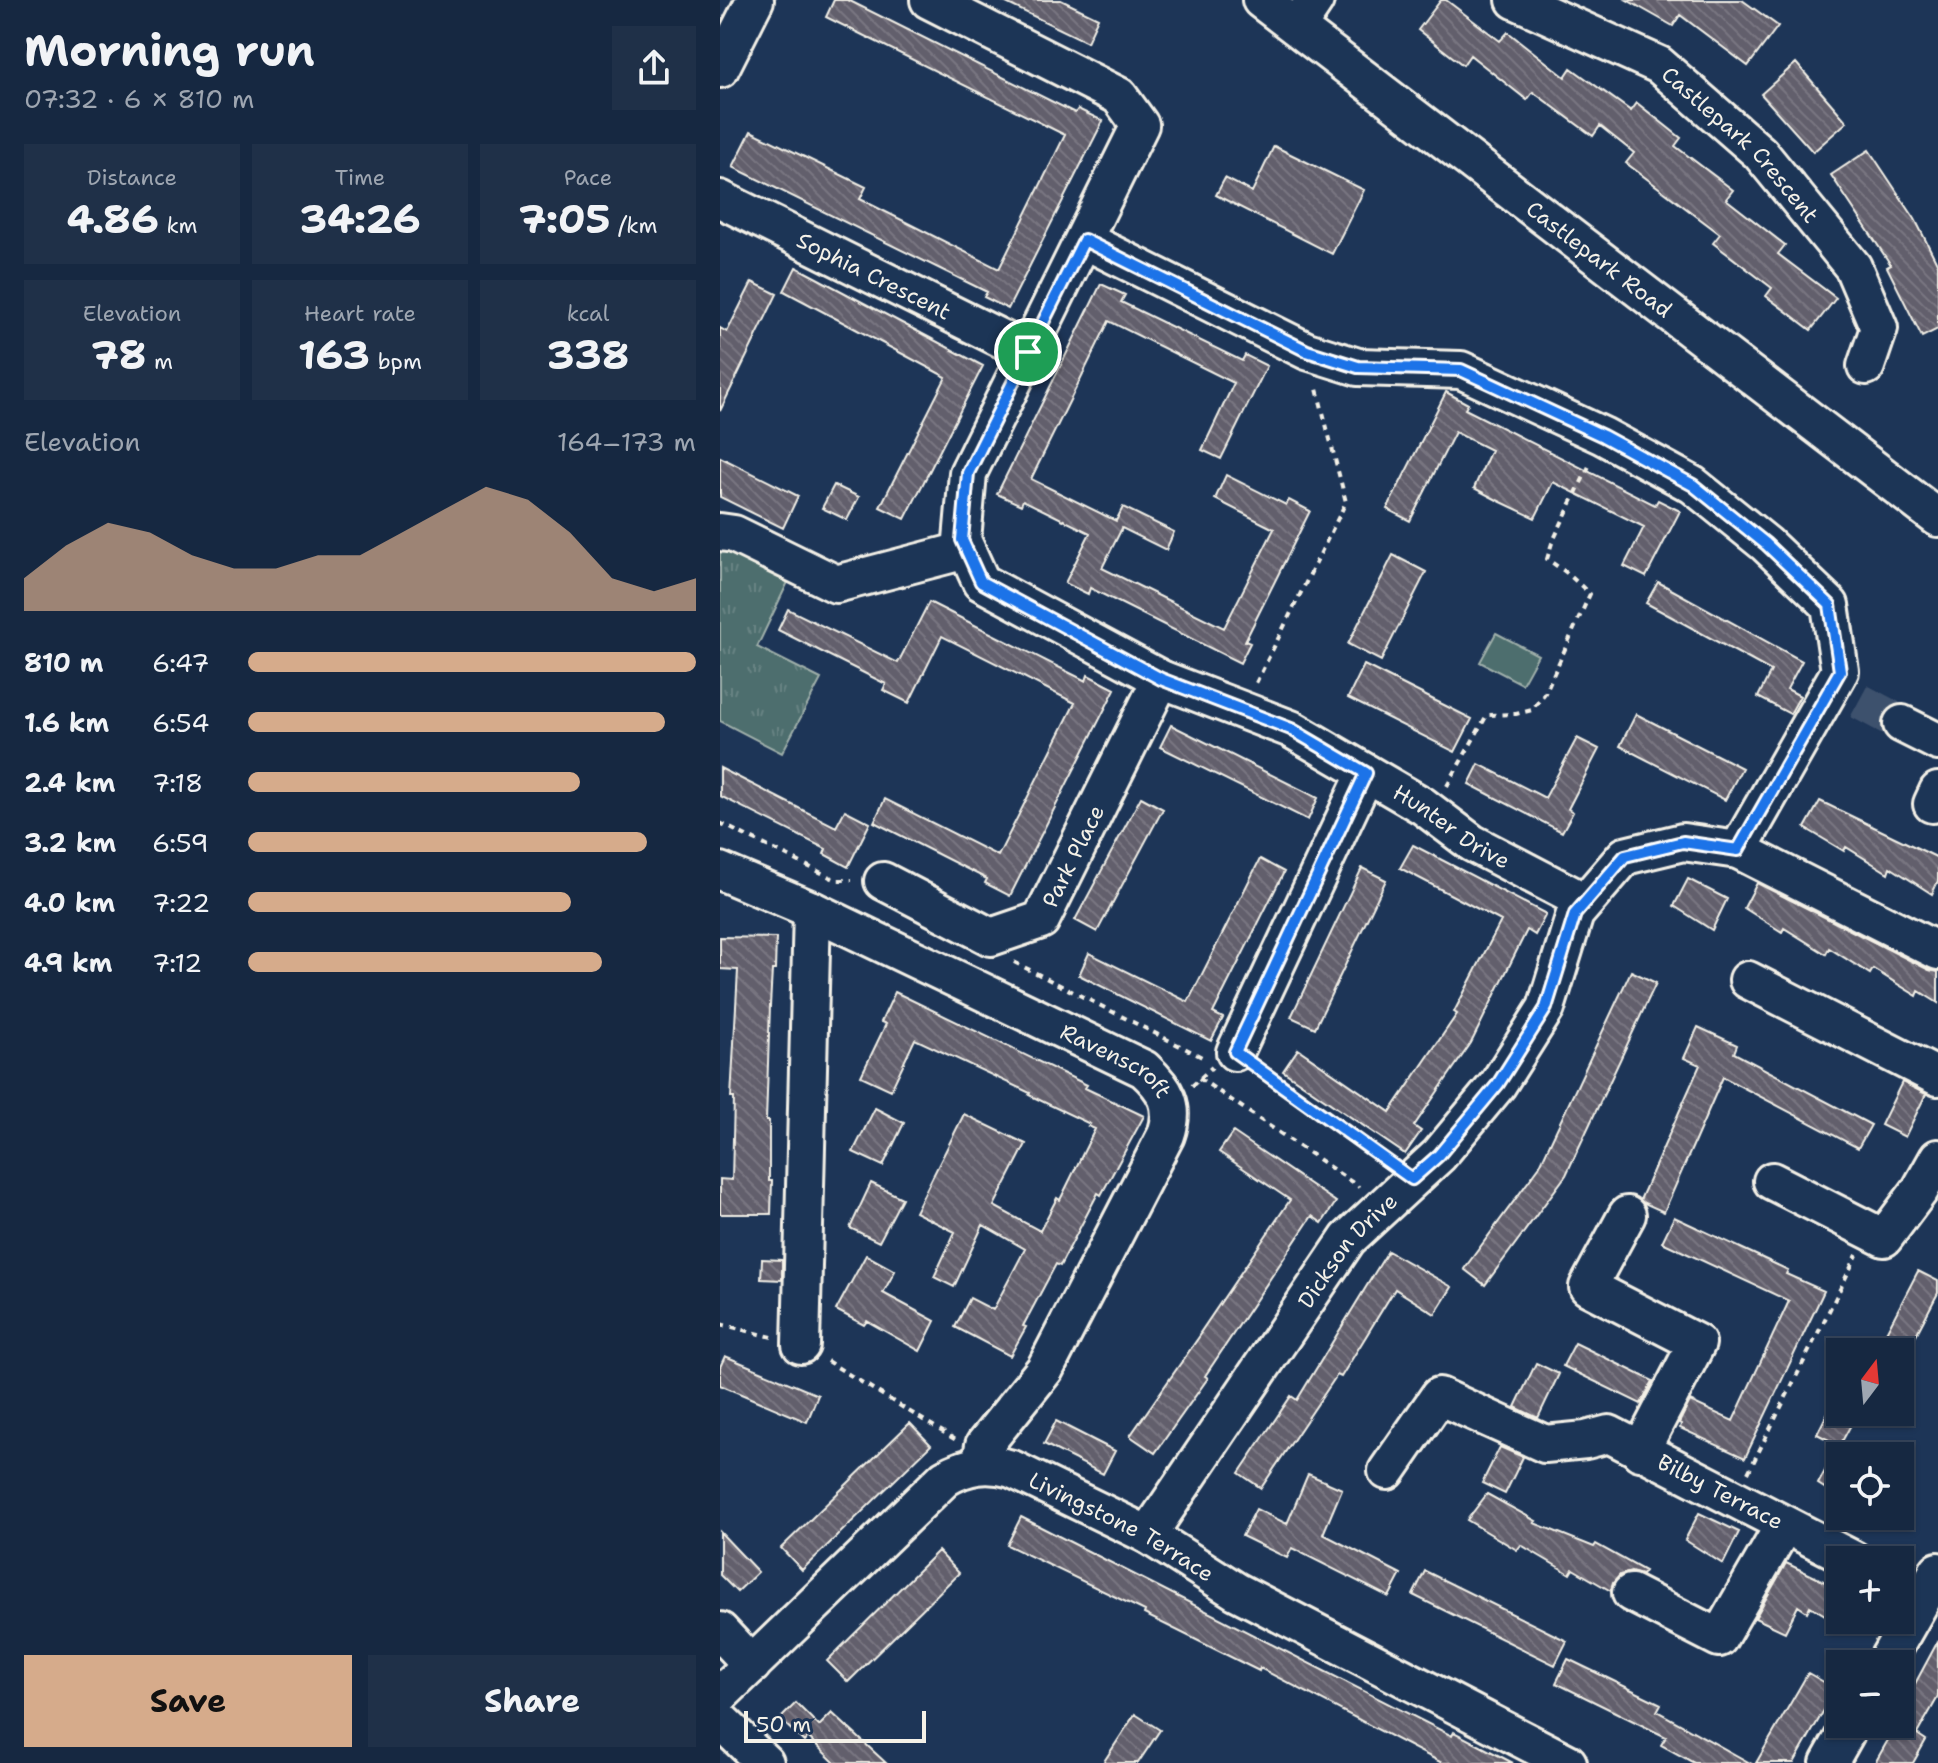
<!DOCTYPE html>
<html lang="en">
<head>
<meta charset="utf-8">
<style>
	body { margin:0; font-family:"Shantell Sans",sans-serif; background:#1f3048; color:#f1f3f6; height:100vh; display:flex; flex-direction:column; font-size:30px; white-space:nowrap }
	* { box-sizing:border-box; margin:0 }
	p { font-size:26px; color:#9ea6b1 }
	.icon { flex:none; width:44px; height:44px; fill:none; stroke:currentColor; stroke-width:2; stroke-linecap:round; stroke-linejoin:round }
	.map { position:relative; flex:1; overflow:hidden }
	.side { display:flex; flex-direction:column; background:#162841; width:720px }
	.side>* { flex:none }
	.needle { width:52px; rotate:16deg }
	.tools { position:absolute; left:1106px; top:1338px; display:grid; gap:16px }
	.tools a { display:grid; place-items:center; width:88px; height:88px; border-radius:0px; background:#162841; box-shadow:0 2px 6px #0004,0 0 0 2px #35445a; font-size:40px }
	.scale { position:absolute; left:24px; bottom:20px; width:182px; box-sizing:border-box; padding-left:8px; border:4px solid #f4f1e8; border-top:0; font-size:22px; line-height:28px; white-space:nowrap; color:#f4f1e8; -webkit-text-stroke:6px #1d3557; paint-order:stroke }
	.pin { position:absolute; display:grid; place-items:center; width:68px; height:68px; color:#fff; margin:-34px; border:4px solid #fff; border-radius:50%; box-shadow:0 2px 8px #0007 }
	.round { display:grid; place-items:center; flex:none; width:84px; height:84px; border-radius:0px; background:#1f3048 }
	.headline { display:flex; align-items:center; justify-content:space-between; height:136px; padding:0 24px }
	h1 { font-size:44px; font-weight:700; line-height:60px }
	.figures { display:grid; grid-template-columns:repeat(3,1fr); gap:12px; height:136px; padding:8px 24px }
	.figures div { display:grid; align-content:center; border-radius:0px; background:#1f3048; text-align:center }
	.figures b { font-size:40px; font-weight:700 }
	.figures small { font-size:22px; font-weight:400 }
	.figures p { font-size:22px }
	.chart { height:224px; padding:16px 24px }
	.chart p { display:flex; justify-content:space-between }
	.chart svg { width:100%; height:144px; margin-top:8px; fill:#d6ab8b; opacity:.7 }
	.button { display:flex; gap:16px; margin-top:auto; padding:16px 24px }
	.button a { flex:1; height:92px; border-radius:0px; background:#d6ab8b; color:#111; font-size:32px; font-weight:700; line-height:92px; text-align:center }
	.button a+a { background:#1f3048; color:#f1f3f6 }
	ul { padding:0 24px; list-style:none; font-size:26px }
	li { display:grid; grid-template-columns:128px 96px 1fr; align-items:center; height:60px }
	li i { height:20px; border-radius:10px; background:#d6ab8b }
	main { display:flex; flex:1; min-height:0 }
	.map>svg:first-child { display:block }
</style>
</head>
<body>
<main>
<section class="side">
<div class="headline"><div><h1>Morning run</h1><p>07:32 · 6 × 810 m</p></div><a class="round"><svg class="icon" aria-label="share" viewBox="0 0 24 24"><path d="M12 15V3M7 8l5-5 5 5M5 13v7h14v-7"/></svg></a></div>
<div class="figures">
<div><p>Distance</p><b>4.86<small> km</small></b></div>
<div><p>Time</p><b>34:26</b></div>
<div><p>Pace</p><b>7:05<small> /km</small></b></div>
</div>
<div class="figures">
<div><p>Elevation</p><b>78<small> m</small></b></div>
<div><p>Heart rate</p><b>163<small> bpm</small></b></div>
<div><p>kcal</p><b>338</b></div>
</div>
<div class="chart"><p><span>Elevation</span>164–173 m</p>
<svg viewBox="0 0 160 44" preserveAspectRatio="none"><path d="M0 44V34L10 24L20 17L30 20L40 27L50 31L60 31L70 27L80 27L90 20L100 13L110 6L120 10L130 20L140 34L150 38L160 34V44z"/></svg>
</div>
<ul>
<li><b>810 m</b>6:47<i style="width:100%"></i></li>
<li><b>1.6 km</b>6:54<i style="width:93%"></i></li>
<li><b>2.4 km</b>7:18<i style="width:74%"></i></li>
<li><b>3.2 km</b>6:59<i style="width:89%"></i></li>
<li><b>4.0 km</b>7:22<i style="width:72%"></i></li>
<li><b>4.9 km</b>7:12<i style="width:79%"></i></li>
</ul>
<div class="button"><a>Save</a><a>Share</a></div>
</section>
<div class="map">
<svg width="1218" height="1763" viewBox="0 0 1218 1763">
	<defs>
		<pattern id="grass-tufts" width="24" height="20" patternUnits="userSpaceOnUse" patternTransform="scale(2)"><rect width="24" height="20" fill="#4d6e6e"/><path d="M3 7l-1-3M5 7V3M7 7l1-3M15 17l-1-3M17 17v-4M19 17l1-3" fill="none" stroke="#678383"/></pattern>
		<pattern id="building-back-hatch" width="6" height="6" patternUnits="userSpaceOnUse" patternTransform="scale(2)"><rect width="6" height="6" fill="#625f6c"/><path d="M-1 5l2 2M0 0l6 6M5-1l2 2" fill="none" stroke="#797681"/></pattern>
	</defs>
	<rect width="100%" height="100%" fill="#1d3557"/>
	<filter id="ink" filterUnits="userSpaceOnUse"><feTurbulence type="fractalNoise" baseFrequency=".0125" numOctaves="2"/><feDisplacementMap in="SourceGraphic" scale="16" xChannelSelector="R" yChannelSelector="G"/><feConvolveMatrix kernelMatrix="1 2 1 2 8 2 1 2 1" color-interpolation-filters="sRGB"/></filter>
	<g filter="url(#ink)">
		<path fill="url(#grass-tufts)" stroke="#a0b0ab" stroke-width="2" d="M 0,548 L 69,580 L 37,647 L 101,679 L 62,753 L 0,721 Z"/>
		<path fill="#4d6e6e" stroke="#a0b0ab" stroke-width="2" d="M 776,633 L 818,655 L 802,684 L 760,662 Z"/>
		<path fill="url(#building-back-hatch)" stroke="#f4f1e8" stroke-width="2" d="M 114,0 L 128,0 L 355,113 L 358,109 L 383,121 L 288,309 L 264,297 L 267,292 L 13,167 L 31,131 L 146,187 L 140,199 L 279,269 L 345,135 L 106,17 Z
			M 280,0 L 341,0 L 378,18 L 367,42 Z
			M 721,0 L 726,0 L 780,41 L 788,32 L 845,77 L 851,68 L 911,111 L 917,103 L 961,138 L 955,146 L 1013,190 L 1006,199 L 1065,245 L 1058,254 L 1116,298 L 1091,330 L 1046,296 L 1052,288 L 993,243 L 1000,234 L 906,163 L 914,153 L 880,126 L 873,136 L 813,92 L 807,100 L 750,55 L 743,65 L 698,30 Z
			M 907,0 L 1022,0 L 1058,26 L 1028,66 L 960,15 L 953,26 Z
			M 1076,63 L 1127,122 L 1093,152 L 1041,94 Z
			M 554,146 L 644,190 L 612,254 L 496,195 L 505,178 L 532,192 Z
			M 1149,150 L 1195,219 L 1218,265 L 1218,329 L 1202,337 L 1167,267 L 1171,265 L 1111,175 Z
			M 76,267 L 263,366 L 185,519 L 160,507 L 226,377 L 64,291 Z
			M 32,282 L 57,294 L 0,411 L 0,328 L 7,332 Z
			M 381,284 L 405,295 L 401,302 L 522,361 L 525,355 L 547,366 L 501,459 L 482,450 L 514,383 L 389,321 L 311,479 L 396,521 L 403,507 L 454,532 L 446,550 L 402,528 L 382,568 L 504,628 L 554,529 L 495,499 L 506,475 L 566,505 L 569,500 L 590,511 L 525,641 L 530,643 L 520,663 L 370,588 L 368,594 L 345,583 L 370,533 L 303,500 L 301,505 L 277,494 Z
			M 726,392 L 748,404 L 745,409 L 935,505 L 938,500 L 960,511 L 926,577 L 904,566 L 924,527 L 833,482 L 815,518 L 777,500 L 754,488 L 771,450 L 735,432 L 690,521 L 667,509 Z
			M 0,457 L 78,496 L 63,528 L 0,497 Z
			M 114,485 L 139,497 L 127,520 L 102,508 Z
			M 673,555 L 706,572 L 661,661 L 628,644 Z
			M 938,582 L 1082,661 L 1067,689 L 1080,696 L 1070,714 L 1038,697 L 1051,671 L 926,603 Z
			M 209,602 L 366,681 L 368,675 L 395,689 L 290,896 L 265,883 L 267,879 L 154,822 L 165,799 L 278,856 L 355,703 L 222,636 L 189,703 L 163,690 L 166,684 L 58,630 L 68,609 L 178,663 Z
			M 644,665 L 752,719 L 735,752 L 628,698 Z
			M 916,714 L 1022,768 L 1005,800 L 900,746 Z
			M 451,725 L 598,798 L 588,820 L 440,747 Z
			M 857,738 L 879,749 L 848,809 L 853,812 L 842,832 L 749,784 L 759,764 L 825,798 Z
			M 0,768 L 116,827 L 125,810 L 150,823 L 128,867 L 104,854 L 106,849 L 0,796 Z
			M 421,797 L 443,809 L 377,932 L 355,920 Z
			M 1100,801 L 1218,858 L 1218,881 L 1212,894 L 1170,867 L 1168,873 L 1126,847 L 1124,851 L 1085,828 Z
			M 693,845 L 826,914 L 815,935 L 807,930 L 751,1043 L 694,1126 L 701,1131 L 685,1154 L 563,1071 L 578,1049 L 670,1112 L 737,1014 L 734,1012 L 781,921 L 680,868 Z
			M 540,859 L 564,872 L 493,1013 L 503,1018 L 491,1041 L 359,975 L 369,953 L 468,1002 Z
			M 642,868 L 666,880 L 595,1028 L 571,1017 Z
			M 968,879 L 1007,899 L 992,930 L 954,906 Z
			M 1037,883 L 1209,970 L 1218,972 L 1218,1003 L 1199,991 L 1197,996 L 1153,969 L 1150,974 L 1109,948 L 1106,954 L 1064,928 L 1062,932 L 1024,908 Z
			M 0,937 L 56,938 L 55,970 L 52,970 L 50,1006 L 46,1121 L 49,1121 L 49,1181 L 52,1181 L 51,1214 L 0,1214 L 0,1179 L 12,1180 L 14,1098 L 11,1098 L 18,970 L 0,969 Z
			M 911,971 L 936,983 L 846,1175 L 765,1285 L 744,1269 L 819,1167 Z
			M 175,992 L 367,1085 L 365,1088 L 424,1116 L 381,1195 L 378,1193 L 340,1266 L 336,1264 L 303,1326 L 306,1327 L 290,1356 L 235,1327 L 250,1298 L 273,1310 L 305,1249 L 263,1225 L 234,1287 L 214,1277 L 235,1232 L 195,1212 L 244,1114 L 306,1144 L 274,1206 L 320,1231 L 337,1198 L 340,1200 L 375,1129 L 368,1126 L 370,1124 L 309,1095 L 310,1093 L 195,1039 L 171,1090 L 141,1076 L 166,1024 L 161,1022 Z
			M 978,1027 L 1017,1045 L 1014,1053 L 1151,1125 L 1138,1148 L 1003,1077 L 944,1212 L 924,1203 L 920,1200 L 980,1065 L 964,1058 Z
			M 1182,1082 L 1206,1094 L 1185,1137 L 1161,1125 Z
			M 155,1108 L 184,1123 L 163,1166 L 133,1152 Z
			M 513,1132 L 616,1202 L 602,1223 L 592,1216 L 485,1376 L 488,1378 L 435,1453 L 410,1436 L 481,1334 L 480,1333 L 570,1200 L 499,1152 Z
			M 151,1183 L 182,1198 L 159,1242 L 130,1228 Z
			M 954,1217 L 1068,1270 L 1066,1274 L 1104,1291 L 1025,1458 L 960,1428 L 961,1424 L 959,1423 L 970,1401 L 1013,1421 L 1069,1301 L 942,1242 Z
			M 668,1251 L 732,1287 L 715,1314 L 675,1289 L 621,1377 L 617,1375 L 541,1488 L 519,1473 L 571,1396 L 577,1400 Z
			M 146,1255 L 175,1271 L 163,1293 L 215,1321 L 200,1351 L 147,1321 L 144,1325 L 116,1310 Z
			M 42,1259 L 62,1260 L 62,1280 L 41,1279 Z
			M 1198,1271 L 1218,1281 L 1218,1293 L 1187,1352 L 1156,1352 Z
			M 855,1343 L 933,1381 L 921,1404 L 843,1366 Z
			M 5,1356 L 98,1395 L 87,1422 L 0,1385 L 0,1367 Z
			M 816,1363 L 839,1374 L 818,1418 L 795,1407 Z
			M 1108,1412 L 1138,1412 L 1120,1445 L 1120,1498 L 1098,1484 L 1119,1445 L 1097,1434 Z
			M 336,1421 L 395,1451 L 383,1474 L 324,1444 Z
			M 190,1423 L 211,1445 L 82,1570 L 61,1548 Z
			M 780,1447 L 803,1457 L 785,1494 L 762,1483 Z
			M 588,1474 L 622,1489 L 603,1534 L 681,1574 L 669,1597 L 572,1548 L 567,1558 L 522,1536 L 536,1509 L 567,1524 Z
			M 767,1494 L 816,1521 L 814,1523 L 874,1547 L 876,1544 L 925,1571 L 922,1575 L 911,1572 L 900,1575 L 893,1583 L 891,1591 L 853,1569 L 850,1574 L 801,1545 L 797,1550 L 747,1520 Z
			M 979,1513 L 1019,1532 L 1003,1564 L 965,1540 Z
			M 301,1517 L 732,1736 L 734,1732 L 793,1763 L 722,1763 L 540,1668 L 539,1671 L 424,1614 L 425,1611 L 287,1545 Z
			M 0,1532 L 38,1572 L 17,1592 L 0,1575 Z
			M 218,1551 L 239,1573 L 128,1682 L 107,1661 Z
			M 1066,1563 L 1120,1589 L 1120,1624 L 1090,1606 L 1087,1612 L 1078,1606 L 1065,1632 L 1035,1618 Z
			M 705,1571 L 847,1641 L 835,1665 L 693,1595 Z
			M 1218,1641 L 1218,1697 L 1197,1734 L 1206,1740 L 1193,1763 L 1155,1763 L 1177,1724 L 1180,1724 L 1185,1710 L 1182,1708 Z
			M 848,1659 L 941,1704 L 937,1711 L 1030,1763 L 974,1763 L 941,1745 L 946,1737 L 836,1683 Z
			M 1088,1673 L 1116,1689 L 1074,1763 L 1036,1763 Z
			M 76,1703 L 99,1726 L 112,1713 L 166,1763 L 115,1763 L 88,1737 L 84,1742 L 60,1719 Z
			M 415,1714 L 440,1730 L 418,1763 L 383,1763 Z"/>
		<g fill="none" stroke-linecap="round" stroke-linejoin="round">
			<path stroke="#3d516d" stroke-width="36" stroke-dasharray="36 18" stroke-linecap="butt" d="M 1139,701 L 1182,724"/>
			<g stroke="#f4f1e8" stroke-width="42">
				<g id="minor">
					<path id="s1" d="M 209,0 L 399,96 L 420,125 L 248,473 L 242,540 L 261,582 L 441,679 L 571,729 L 703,806 L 752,843 L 865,902"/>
					<path id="s2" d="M 541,0 L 1218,518"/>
					<path id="s3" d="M 795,0 L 939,65 L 1040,153 L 1133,267 L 1159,328 L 1146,366"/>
					<path d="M 577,27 L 595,0"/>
					<path d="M 0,69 L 35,0"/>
					<path id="s4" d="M 0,199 L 308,352"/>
					<path d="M 364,240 L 587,351 L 638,367 L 741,370 L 883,436 L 973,485 L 1046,544 L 1110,605 L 1120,671 L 1018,850"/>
					<path d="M 0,532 L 14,534 L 116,584 L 246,550"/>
					<path d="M 1182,724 L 1218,742"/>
					<path d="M 1212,804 L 1218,791"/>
					<path id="s5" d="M 0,871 L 92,910 L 424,1069 C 446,1089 456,1106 446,1135 L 325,1369 L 264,1445 L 261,1464"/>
					<path id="s6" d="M 163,881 L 271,937 L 321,920 L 441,679"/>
					<path d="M 1028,980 L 1218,1077"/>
					<path d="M 515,1052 L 646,773"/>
					<path d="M 1052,1181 L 1164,1238 L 1200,1190 L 1218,1158"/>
					<path d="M 907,1215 L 868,1287 L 977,1343 L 920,1452"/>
					<path d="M 81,1345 L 92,910"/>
					<path id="s7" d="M 667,1471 L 719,1396 L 825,1444 L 866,1440 L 889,1434 L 1134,1560"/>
					<path id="s8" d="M 428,1535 L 628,1239 L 719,1155 L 778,1084 L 826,1008 L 855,914 L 905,856 L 963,842 L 1018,850 L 1218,951"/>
					<path d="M 911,1593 L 999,1638 L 1064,1525"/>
					<path d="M 0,1631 L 32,1665"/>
					<path d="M 1165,1664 L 1218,1571"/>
					<path id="s9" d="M 0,1695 L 225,1478 C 247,1465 267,1462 292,1469 L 428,1535 L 516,1591 L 848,1763"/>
					<path d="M 0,1720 L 45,1763"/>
					<path d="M 1109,1763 L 1131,1724"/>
				</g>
			</g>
			<path stroke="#f4f1e8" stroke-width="4" stroke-dasharray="6 6" stroke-linecap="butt" d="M 536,683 L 626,502 L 596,385
				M 727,786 L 767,715 L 796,714 L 812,710 L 825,693 L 870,594 L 847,573 L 827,559 L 832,543 L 871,462
				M 0,823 L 116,880 L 132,880
				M 294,962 L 486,1059
				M 538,1069 L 668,1161
				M 479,1078 L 639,1187
				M 472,1086 L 492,1067
				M 0,1324 L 52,1337
				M 107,1361 L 236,1440
				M 1028,1473 L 1137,1255"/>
			<use href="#minor" stroke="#1d3557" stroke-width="36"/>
		</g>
	</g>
	<g fill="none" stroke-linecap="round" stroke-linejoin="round" filter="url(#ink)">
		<g stroke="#fff" stroke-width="16">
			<path id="route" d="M 364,240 L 587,351 L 638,367 L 741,370 L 883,436 L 973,485 L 1046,544 L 1110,605 L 1120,671 L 1018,850 L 963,842 L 905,856 L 855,914 L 826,1008 L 778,1084 L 719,1155 L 692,1179 L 515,1052 L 646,773 L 571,729 L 441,679 L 261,582 L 242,540 L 248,473 Z"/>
		</g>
		<use href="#route" stroke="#1a73e8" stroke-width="10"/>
	</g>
	<g text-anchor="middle" stroke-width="6" stroke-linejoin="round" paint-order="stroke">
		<g font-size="22" fill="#f4f1e8" stroke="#1d3557">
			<text dy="8" stroke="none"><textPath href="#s3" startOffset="272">Castlepark Crescent</textPath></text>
			<text dy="8" stroke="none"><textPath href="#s2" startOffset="426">Castlepark Road</textPath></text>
			<text dy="8" stroke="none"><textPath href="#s4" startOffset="172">Sophia Crescent</textPath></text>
			<text dy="8" stroke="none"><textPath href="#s1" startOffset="1282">Hunter Drive</textPath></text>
			<text dy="8" stroke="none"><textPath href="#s6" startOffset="246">Park Place</textPath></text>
			<text dy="8" stroke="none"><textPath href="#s5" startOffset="440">Ravenscroft</textPath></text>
			<text dy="8" stroke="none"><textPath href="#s8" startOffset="348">Dickson Drive</textPath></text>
			<text dy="8" stroke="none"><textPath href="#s7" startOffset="398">Bilby Terrace</textPath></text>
			<text dy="8" stroke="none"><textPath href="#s9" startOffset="506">Livingstone Terrace</textPath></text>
		</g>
	</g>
</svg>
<div class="tools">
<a><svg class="needle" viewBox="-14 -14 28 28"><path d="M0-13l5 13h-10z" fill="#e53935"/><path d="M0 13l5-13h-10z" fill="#9ea6b1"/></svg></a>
<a><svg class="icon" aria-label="locate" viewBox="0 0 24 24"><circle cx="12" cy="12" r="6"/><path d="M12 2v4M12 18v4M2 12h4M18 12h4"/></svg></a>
<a>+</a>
<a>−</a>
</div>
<div class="scale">50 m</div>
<div class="pin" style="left:308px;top:352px;background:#1e9e55"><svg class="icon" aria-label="arrive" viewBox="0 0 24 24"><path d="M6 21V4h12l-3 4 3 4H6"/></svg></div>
</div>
</main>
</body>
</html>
